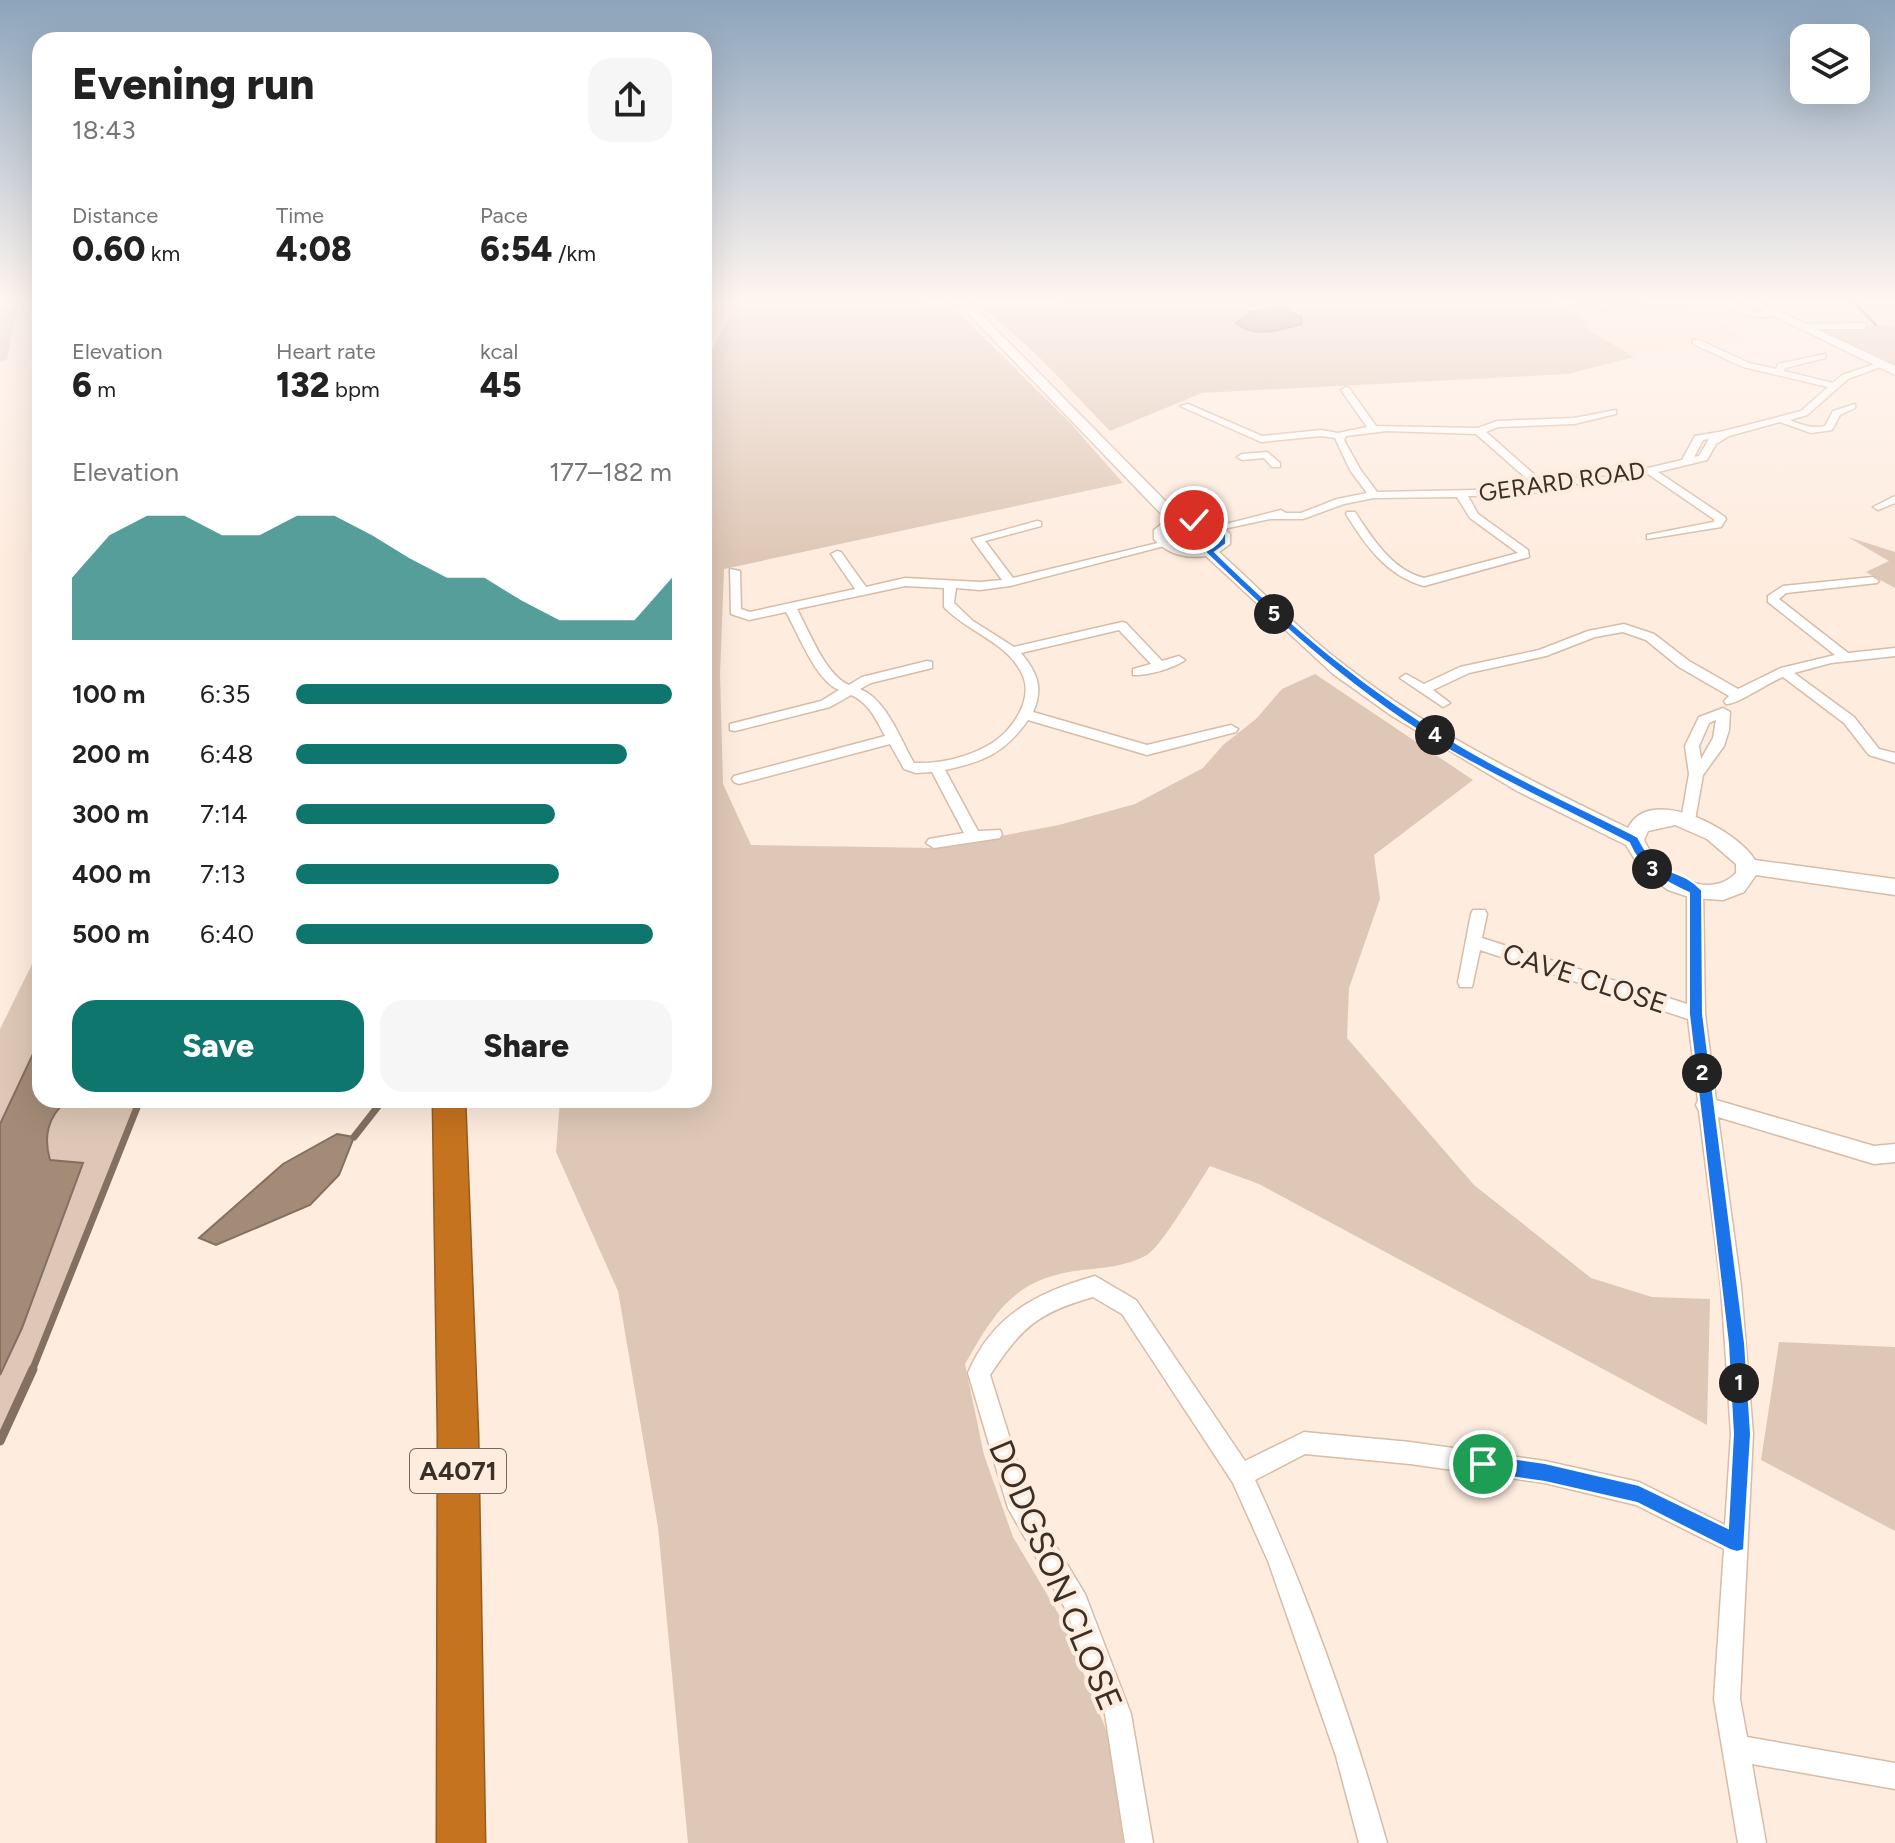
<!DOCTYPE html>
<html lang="en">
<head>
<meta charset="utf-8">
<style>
	body { margin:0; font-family:Figtree,sans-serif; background:#f6f6f6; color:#222; height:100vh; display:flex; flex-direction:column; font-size:30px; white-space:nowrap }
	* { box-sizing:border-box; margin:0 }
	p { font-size:26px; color:#767676 }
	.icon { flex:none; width:44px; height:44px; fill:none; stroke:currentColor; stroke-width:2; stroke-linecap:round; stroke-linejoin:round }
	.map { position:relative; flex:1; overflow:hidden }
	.drawer { position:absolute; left:32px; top:32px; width:680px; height:1076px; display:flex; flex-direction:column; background:#fff; border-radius:24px; box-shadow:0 8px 32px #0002 }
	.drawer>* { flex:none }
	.tools { position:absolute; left:1790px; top:24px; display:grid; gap:16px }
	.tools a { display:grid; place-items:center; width:80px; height:80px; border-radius:16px; background:#fff; box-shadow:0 8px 32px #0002; font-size:40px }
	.pin { position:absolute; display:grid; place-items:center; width:68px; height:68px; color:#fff; margin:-34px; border:4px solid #fff; border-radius:50%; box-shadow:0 2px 8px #0007 }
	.km { position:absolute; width:40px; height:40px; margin:-20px; border-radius:50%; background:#222; color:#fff; font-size:22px; line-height:40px; text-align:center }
	.round { display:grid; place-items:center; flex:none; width:84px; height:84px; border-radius:24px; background:#f6f6f6 }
	.headline { display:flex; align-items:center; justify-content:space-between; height:136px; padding:0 40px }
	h1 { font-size:44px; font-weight:800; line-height:60px }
	.metrics { display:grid; grid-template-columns:repeat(3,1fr); gap:12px; height:136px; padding:8px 40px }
	.metrics div { display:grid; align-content:center }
	.metrics b { font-size:34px; font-weight:800 }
	.metrics small { font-size:22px; font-weight:400 }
	.metrics p { font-size:22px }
	.chart { height:224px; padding:16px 40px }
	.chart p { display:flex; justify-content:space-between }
	.chart svg { width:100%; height:144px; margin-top:8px; fill:#0f766e; opacity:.7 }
	.cta { display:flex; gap:16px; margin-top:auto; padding:16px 40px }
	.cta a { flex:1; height:92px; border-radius:24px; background:#0f766e; color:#fff; font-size:32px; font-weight:800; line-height:92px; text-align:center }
	.cta a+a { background:#f6f6f6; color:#222 }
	ul { padding:0 40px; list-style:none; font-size:26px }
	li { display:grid; grid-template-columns:128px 96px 1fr; align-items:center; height:60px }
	li i { height:20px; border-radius:10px; background:#0f766e }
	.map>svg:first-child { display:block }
</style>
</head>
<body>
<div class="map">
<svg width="1895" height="1843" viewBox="0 0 1895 1843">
	<rect width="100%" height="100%" fill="#feecdf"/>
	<path fill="#ffe3cd" d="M 1515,299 L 1670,299 L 1753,339 L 1642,355 L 1575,370 Z
		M 1851,299 L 1895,299 L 1895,327 L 1876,325 Z"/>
	<path fill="#dec7b6" d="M 29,299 L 18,305 L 7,360 L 0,361 L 0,301 Z
		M 743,299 L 906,299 L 955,309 L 1071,424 L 1123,483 L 724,569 L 720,674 L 723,784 L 751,845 L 936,848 L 1059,825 L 1135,804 L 1203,768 L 1223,745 L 1256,719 L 1282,689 L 1315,674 L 1473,780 L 1374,855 L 1380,899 L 1349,988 L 1347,1038 L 1474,1185 L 1591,1278 L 1652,1297 L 1710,1299 L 1707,1425 L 1259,1184 L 1210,1166 C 1198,1184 1162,1246 1147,1255 C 1127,1266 1104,1268 1082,1270 C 1015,1278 996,1310 965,1364 L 984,1455 L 1013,1537 L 1061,1618 L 1107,1732 L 1124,1843 L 688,1843 L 658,1527 L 618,1291 L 556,1152 L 560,1100 L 704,1100 L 704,365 L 736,304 Z
		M 1149,299 L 1564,299 L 1554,300 L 1588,323 L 1581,325 L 1634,357 L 1568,374 L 1202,393 L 1110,431 L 1039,357 L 983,307 L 1001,310 L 1078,301 Z
		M 1568,299 L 1642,299 L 1650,303 L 1600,314 Z
		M 1876,325 L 1895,327 L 1895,366 L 1817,328 Z
		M 1848,537 L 1895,552 L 1895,588 L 1866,572 L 1889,561 Z
		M 40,948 L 40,1039 L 0,1124 L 0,1029 Z
		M 67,1100 L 140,1100 L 50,1332 L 0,1432 L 0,1375 L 22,1328 L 82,1163 L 50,1160 C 43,1136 48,1117 67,1100 Z
		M 1779,1342 L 1895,1347 L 1895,1531 L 1761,1460 Z"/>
	<path fill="#a48b78" stroke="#847060" stroke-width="2" d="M 1282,308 L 1302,317 L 1301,324 C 1275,332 1252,337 1236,323 L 1251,312 Z
		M 40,1039 L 40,1100 L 67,1100 C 48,1117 43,1136 50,1160 L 83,1163 L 22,1328 L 0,1375 L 0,1124 Z
		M 337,1134 L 354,1137 L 339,1175 L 310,1205 L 216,1245 L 199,1238 L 283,1164 Z"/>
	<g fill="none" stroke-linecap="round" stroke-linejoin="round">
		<path stroke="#847060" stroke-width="3" d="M 1851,299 L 1876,325"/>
		<path stroke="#847060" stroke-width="7" d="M 354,1137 L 383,1100
			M 32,1371 L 140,1100"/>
		<path stroke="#847060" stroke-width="9" d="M 0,1441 L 33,1369"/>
		<g stroke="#d7bca7" stroke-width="3">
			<path id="street" d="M 1719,299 C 1733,298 1739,309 1752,311 C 1762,313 1771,309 1780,313 C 1759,323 1736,313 1719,299 Z
				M 1808,324 L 1863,323 L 1867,326 L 1863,329 L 1805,329 L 1805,325 Z
				M 1693,340 L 1699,340 L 1749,363 L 1776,369 L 1778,364 L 1825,354 L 1825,358 L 1785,368 L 1784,371 L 1833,383 L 1842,375 L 1881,362 L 1886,365 L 1848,379 L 1807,415 L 1790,420 C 1802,425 1812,429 1825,426 L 1833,411 L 1855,404 L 1855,408 L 1840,415 L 1832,430 L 1811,433 L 1780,422 L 1729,436 L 1716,444 L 1707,460 L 1658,472 L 1725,517 L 1726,519 L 1721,527 L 1647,539 L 1647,535 L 1713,522 L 1715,520 L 1648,474 L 1610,483 L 1572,484 L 1523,495 L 1468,496 L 1478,514 L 1528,550 L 1529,557 L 1424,586 C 1387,576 1365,545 1346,514 L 1347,512 L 1355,512 C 1372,538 1392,570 1424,578 L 1518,553 L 1470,518 L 1457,497 L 1374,498 L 1344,504 L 1303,519 L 1270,519 L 1214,531 L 1214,527 L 1281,510 L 1286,513 L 1301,513 L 1337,499 L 1367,493 L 1350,470 L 1335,438 L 1321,436 L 1261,442 L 1180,406 L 1188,404 L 1262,436 L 1321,430 L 1338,433 L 1367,427 L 1341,390 L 1346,387 L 1349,388 L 1376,426 L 1478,428 L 1497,421 L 1574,418 L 1616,410 L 1616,414 L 1574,424 L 1498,427 L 1486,432 L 1545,484 L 1572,478 L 1610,477 L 1682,460 L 1695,436 L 1724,431 L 1801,411 L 1828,387 L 1743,367 L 1693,344 ZM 1387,431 L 1476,434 L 1535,486 L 1523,489 L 1377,492 L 1360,469 L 1344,440 L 1346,436 ZM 1703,440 L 1709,439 L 1699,456 L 1694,457 Z
				M 1267,452 L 1280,463 L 1280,467 L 1272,467 L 1264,458 L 1242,460 L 1237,457 L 1242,454 Z
				M 1895,496 L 1895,503 L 1878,510 L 1873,507 Z
				M 1037,521 L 1041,522 L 1041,526 L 985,541 L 1013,578 L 1166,541 L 1172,544 L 1010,586 L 980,590 L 956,588 L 954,603 L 973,621 L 1014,647 L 1122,622 L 1126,623 L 1162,661 L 1179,656 L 1185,660 C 1174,668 1148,676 1133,675 L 1133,669 L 1151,664 L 1119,630 L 1021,653 C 1037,672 1044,688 1033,712 L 1147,745 L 1231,725 L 1238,729 L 1236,732 L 1147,755 L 1028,720 C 1005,753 983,762 945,770 L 978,831 L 1000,830 L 1002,834 L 1000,838 L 934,848 L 926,843 L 929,839 L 964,833 L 932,772 L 916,773 L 904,769 L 890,744 L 739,784 L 734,782 L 732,779 L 734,776 L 885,736 C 876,719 869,703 851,695 L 830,707 L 735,731 L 730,730 L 730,724 L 821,701 L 839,690 C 816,681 798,633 786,612 L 749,620 L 731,614 L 730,569 L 740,571 L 741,609 L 750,612 L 855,589 L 831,554 L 837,551 L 841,552 L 866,587 L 905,578 L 980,582 L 1002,580 L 972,539 ZM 905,586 L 944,588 L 944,607 C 966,631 1004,641 1020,670 C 1037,697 1012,733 987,746 C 966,758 938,764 914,763 C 900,739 887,700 860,689 L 871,683 L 932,668 L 932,662 L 927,661 L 862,677 L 849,685 C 826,676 809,631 797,609 Z
				M 1873,577 L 1879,581 L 1877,583 L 1786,593 L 1779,599 L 1848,653 L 1895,648 L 1895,656 L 1831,663 L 1794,673 L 1854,717 L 1879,749 L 1895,753 L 1895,763 L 1869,755 L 1844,723 L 1783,677 C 1769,682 1737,705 1726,704 L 1724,701 L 1729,696 L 1679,667 L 1646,640 L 1623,632 L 1595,637 L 1546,656 L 1469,673 L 1433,690 L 1450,703 L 1443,707 L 1400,678 L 1406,674 L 1424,684 L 1460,667 L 1539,650 L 1588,631 L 1624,624 L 1654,634 L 1689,661 L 1738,689 L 1781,668 L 1835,655 L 1768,602 L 1768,596 L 1783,586 Z
				M 1723,708 L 1730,712 L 1729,730 L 1724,746 L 1703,775 L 1695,820 L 1693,824 L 1683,824 L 1681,820 L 1689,774 L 1685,746 L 1699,717 ZM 1716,720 L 1713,738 L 1701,759 L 1699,746 L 1709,723 Z
				M 1695,884 L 1703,890 L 1705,1014 L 1716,1100 L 1874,1146 L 1895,1144 L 1895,1162 L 1874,1164 L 1718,1117 L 1741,1286 L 1753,1434 L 1740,1699 L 1747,1737 L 1895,1763 L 1895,1789 L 1752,1764 L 1766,1843 L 1738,1843 L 1714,1699 L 1724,1549 L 1636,1505 L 1545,1483 L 1410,1464 L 1305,1454 L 1255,1480 C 1309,1597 1352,1719 1387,1843 L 1359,1843 L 1336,1756 L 1268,1561 L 1233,1483 L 1122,1314 L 1093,1297 C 1037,1313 1022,1327 990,1375 L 1030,1503 L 1085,1594 L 1131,1714 L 1153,1843 L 1125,1843 L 1105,1714 L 1066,1610 L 1008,1508 L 968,1373 C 992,1315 1038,1292 1095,1276 L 1136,1300 L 1245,1461 L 1304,1432 L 1410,1442 L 1545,1461 L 1639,1482 L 1725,1525 L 1731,1434 L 1721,1286 L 1699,1111 L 1696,1105 L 1698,1100 L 1688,1019 L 1480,950 L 1472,987 L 1460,987 L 1458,982 L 1471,914 L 1473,910 L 1485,910 L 1487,914 L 1482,938 L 1687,1004 L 1687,890 Z"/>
		</g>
		<g stroke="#d7bca7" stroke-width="3">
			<path id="secondary" d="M 936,299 L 960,299 L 975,308 L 1180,516 C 1200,515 1216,519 1230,534 L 1230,544 L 1219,552 C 1261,590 1302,633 1347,667 C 1432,733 1531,781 1628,828 C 1650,783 1737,830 1755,860 L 1895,879 L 1895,895 L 1756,875 L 1744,892 L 1723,900 L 1692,898 L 1668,890 L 1642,871 L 1626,845 L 1517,791 L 1392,716 L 1333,674 L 1206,556 C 1186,559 1167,554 1154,539 L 1154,530 L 1167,520 L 967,312 L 957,305 ZM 1180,525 L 1207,528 L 1214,535 L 1214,542 C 1198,551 1184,549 1170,538 L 1170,532 ZM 1675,825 L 1707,839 L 1736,864 L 1736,873 C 1707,903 1658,871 1644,840 L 1648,831 Z
				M 1740,299 L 1753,299 L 1895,366 L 1895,375 Z"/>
		</g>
		<g stroke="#955c22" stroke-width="3">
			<path id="highway" d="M 433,1100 L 465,1100 L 478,1435 L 485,1843 L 437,1843 L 438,1435 Z"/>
		</g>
		<use href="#street" fill="#fff" fill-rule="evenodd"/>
		<use href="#secondary" fill="#fff" fill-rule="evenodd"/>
		<use href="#highway" fill="#c5731f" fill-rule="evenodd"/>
	</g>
	<linearGradient id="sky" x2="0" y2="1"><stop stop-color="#8da4bb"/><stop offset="0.54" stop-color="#fff6f1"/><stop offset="1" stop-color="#fff6f1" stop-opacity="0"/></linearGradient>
	<rect width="1895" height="557" fill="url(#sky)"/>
	<path fill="#1a73e8" stroke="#fff" stroke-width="2" d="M 1194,517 L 1215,523 L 1226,532 L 1226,544 L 1215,552 C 1290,625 1368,692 1459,745 C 1516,779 1579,807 1638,837 C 1661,883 1676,863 1702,890 L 1703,1014 L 1745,1343 L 1751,1434 L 1744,1550 L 1737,1552 L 1730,1550 L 1637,1503 L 1545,1482 L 1483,1473 L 1473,1464 L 1483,1454 L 1545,1463 L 1639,1485 L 1728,1528 L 1733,1434 L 1728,1343 L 1689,1014 L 1689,893 C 1661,879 1642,873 1629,843 C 1570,812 1509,784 1451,751 C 1360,697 1282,627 1206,553 L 1206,549 L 1217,543 L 1218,535 L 1209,527 L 1191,522 Z"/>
	<g text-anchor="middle" stroke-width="8" stroke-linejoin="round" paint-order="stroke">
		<g font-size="24" fill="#3b3028" stroke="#feecdf">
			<text transform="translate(1562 482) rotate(-8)" y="8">GERARD ROAD</text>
		</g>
		<rect fill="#feecdf" stroke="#76685f" stroke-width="2" x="410" y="1449" width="96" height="44" rx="6"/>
		<g font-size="26" font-weight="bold" fill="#3b3028">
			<text x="458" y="1480">A4071</text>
		</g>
		<g font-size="28" fill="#3b3028" stroke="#feecdf">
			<text transform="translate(1585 978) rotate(18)" y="10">CAVE CLOSE</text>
		</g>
		<g font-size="34" fill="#3b3028" stroke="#feecdf">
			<text transform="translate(1056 1575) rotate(67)" y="12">DODGSON CLOSE</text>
		</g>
	</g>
</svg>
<div class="tools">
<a><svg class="icon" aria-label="layers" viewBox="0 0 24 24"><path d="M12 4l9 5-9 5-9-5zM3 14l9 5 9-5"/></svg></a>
</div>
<div class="pin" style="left:1483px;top:1464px;background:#1e9e55"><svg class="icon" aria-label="arrive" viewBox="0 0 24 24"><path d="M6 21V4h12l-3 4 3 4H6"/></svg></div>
<div class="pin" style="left:1194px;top:520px;background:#d93025"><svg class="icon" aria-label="check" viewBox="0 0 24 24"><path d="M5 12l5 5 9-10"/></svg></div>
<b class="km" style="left:1739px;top:1383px">1</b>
<b class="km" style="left:1702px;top:1073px">2</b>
<b class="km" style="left:1652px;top:869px">3</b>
<b class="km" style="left:1435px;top:735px">4</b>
<b class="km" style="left:1274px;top:614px">5</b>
<section class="drawer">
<div class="headline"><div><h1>Evening run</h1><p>18:43</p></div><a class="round"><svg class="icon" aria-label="share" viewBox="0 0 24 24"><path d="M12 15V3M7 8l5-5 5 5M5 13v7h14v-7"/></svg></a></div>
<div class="metrics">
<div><p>Distance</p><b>0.60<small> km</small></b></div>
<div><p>Time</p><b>4:08</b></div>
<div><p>Pace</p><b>6:54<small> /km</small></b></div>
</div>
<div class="metrics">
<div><p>Elevation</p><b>6<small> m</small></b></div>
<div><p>Heart rate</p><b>132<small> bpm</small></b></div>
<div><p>kcal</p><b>45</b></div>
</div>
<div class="chart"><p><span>Elevation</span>177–182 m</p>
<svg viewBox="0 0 160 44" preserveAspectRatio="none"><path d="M0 44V25L10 12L20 6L30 6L40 12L50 12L60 6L70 6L80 12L90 19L100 25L110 25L120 32L130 38L140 38L150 38L160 25V44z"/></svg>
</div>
<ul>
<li><b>100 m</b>6:35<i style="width:100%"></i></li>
<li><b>200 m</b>6:48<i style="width:88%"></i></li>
<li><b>300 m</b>7:14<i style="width:69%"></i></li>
<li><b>400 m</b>7:13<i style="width:70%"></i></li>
<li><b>500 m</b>6:40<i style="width:95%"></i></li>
</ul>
<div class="cta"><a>Save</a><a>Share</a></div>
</section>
</div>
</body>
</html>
